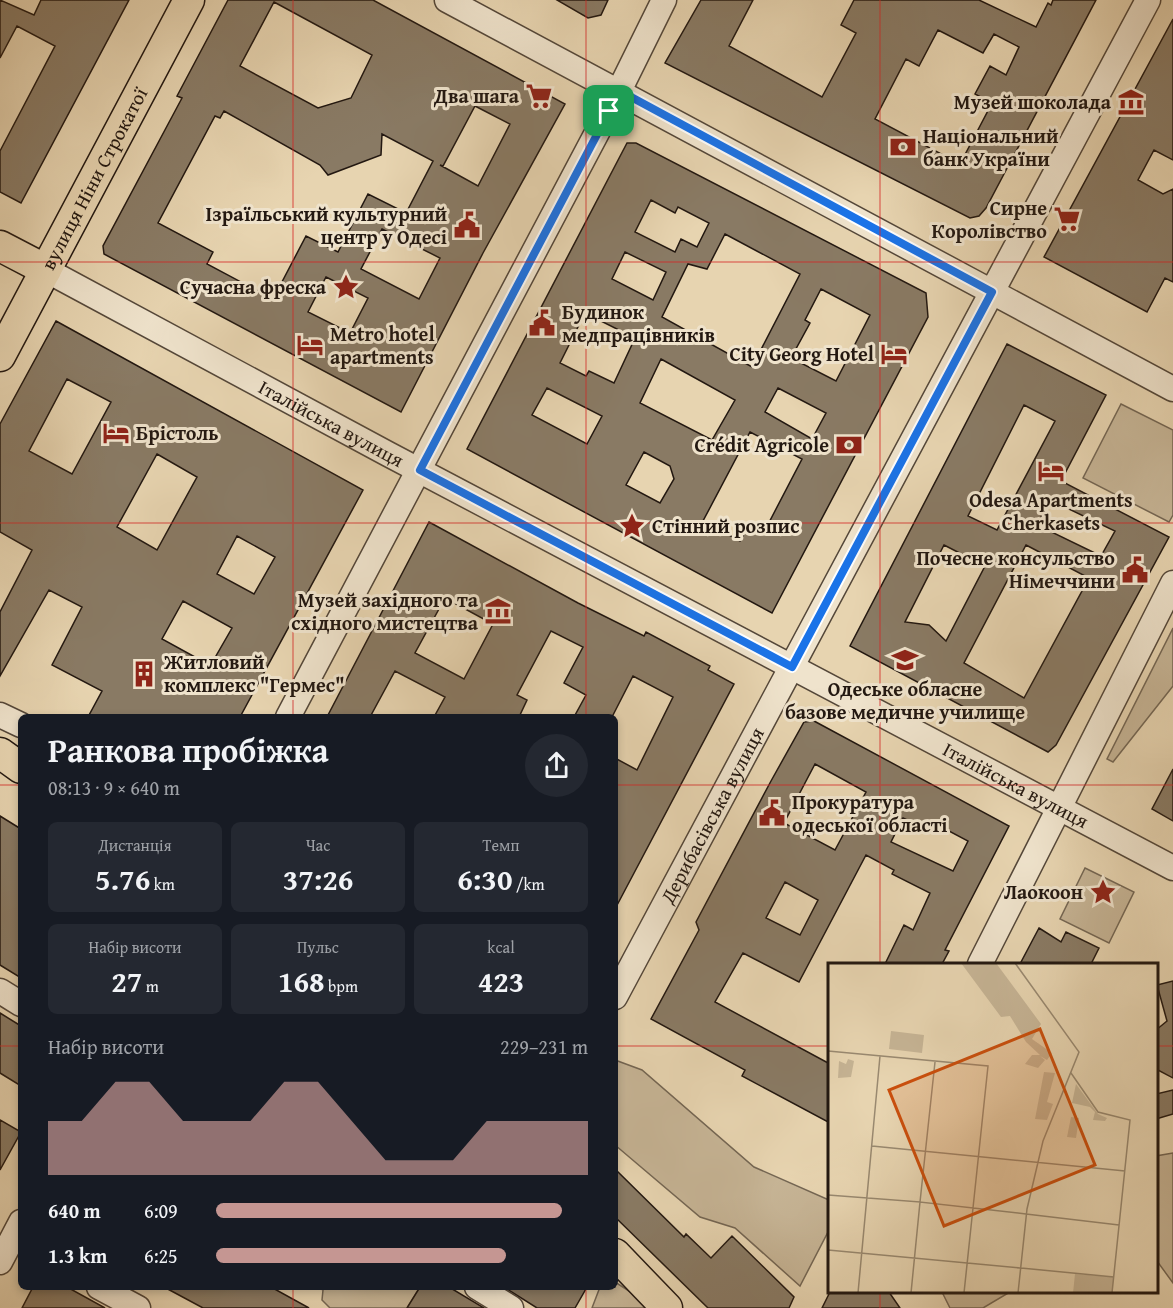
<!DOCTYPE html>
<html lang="uk">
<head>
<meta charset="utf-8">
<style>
	body { margin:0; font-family:"Gentium Book Plus",serif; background:#242831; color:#f1f3f6; height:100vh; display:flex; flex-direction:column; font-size:22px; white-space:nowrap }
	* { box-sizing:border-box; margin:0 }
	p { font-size:20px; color:#9ea1a6 }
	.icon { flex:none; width:33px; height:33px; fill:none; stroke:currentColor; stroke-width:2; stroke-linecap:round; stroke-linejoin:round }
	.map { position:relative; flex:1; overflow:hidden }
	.sheet { position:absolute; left:18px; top:714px; width:600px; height:576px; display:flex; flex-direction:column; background:#171b24; border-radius:9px; box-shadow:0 3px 9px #0003 }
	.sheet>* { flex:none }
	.pin { position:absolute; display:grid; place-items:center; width:51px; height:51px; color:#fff; margin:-26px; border-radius:12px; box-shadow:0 3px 9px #0006 }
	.round { display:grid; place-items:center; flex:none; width:63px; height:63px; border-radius:32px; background:#242831 }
	.overview { display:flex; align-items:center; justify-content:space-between; height:102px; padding:0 30px }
	h1 { font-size:33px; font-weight:700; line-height:45px }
	.stats { display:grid; grid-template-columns:repeat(3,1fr); gap:9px; height:102px; padding:6px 30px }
	.stats div { display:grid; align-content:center; border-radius:9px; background:#242831; text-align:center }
	.stats b { font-size:30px; font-weight:700 }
	.stats small { font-size:16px; font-weight:400 }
	.stats p { font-size:16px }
	.chart { height:168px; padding:12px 30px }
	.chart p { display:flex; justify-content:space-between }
	.chart svg { width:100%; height:108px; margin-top:6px; fill:#c59692; opacity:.7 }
	ul { padding:0 30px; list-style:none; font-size:20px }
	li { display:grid; grid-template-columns:96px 72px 1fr; align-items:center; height:45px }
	li i { height:15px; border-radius:8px; background:#c59692 }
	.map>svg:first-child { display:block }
</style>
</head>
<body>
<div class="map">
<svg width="1173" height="1308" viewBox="0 0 1173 1308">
	<rect width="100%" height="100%" fill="#e7d4b0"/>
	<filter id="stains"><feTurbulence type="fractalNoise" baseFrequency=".00333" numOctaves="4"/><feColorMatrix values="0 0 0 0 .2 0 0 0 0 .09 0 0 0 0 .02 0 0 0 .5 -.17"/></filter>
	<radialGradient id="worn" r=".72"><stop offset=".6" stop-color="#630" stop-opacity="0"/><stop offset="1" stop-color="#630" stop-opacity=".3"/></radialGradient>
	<path fill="#c6b495" stroke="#746653" stroke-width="1.5" d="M 1121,404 L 1173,430 L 1173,515 L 1169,522 L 1083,478 Z
		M 1173,628 L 1173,686 L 1113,762 L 1107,759 Z
		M 1085,868 L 1134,892 L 1109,943 L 1060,919 Z
		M 615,1060 L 642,1070 L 754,1167 L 829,1200 L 829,1230 L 800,1286 L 735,1228 L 700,1217 L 615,1145 Z
		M 1173,1153 L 1173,1283 L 1157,1261 L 1156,1156 Z
		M 615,1282 L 640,1298 L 649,1308 L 592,1308 L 600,1287 L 615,1287 Z
		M 318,1287 L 420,1287 L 407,1308 L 330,1308 L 322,1300 L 323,1290 Z
		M 942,1292 L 1010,1292 L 983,1308 L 950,1308 Z"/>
	<path fill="#897a64" stroke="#231811" stroke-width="1.5" fill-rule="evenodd" d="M 0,0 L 34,15 L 41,0 L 129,0 L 21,203 L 0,192 L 0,151 L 55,46 L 17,26 L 0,58 Z
		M 228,0 L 373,0 L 565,104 L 483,253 L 401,412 L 104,254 L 103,246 L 182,98 L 177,96 ZM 274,2 L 372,55 L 351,98 L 318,108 L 240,66 ZM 475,106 L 510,124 L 478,186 L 440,165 L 443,166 ZM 224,111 L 320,165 L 328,175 L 381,155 L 382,134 L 433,161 L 406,213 L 368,194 L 338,252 L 306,236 L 273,299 L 207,264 L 213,252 L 158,223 L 215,116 L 220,118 ZM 382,229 L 440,258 L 419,299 L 361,269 ZM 326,277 L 368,298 L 350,333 L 308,312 Z
		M 557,0 L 608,0 L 601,15 L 588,18 Z
		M 701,0 L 753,0 L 729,46 L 822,97 L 856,33 L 841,25 L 854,0 L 979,0 L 1036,27 L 1048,3 L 1051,5 L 1053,0 L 1096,0 L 986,208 L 979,216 L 970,218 L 665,63 ZM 938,30 L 983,53 L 994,34 L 1019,47 L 1006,75 L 990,66 L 975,94 L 992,103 L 960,164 L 875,119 L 906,59 L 919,66 Z
		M 1173,19 L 1173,160 L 1154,150 L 1138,180 L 1163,194 L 1173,189 L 1173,282 L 1165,278 L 1147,312 L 1044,257 Z
		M 627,143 L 636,143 L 926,293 L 928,317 L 772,613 L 467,449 ZM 651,200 L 675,213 L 678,207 L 709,223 L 697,247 L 681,239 L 675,252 L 635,232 ZM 725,234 L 800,274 L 752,367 L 662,317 L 688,264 L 707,269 ZM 625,252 L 666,272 L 653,300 L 612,279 ZM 821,289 L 870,315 L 836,381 L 791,358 L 810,323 L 805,320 ZM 585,313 L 635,338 L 614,383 L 589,371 L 586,376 L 560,363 ZM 661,359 L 735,400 L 712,440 L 640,403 ZM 547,388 L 602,416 L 587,444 L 532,415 ZM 778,388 L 826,413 L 812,439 L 765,412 ZM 750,432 L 802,459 L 763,534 L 748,527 L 740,541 L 703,521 ZM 644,452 L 670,466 L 674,479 L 660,503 L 626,485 Z
		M 56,321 L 363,490 L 240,717 L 88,717 L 102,691 L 52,665 L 82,607 L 49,590 L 0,676 L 0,612 L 32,550 L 0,532 L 0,424 ZM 67,379 L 111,402 L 72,474 L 29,451 ZM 157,454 L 197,477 L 157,550 L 117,527 ZM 237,536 L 275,557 L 254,594 L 217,574 ZM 183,601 L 232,628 L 213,661 L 207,658 L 204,662 L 162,639 Z
		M 1007,344 L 1106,395 L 1061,481 L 1169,537 L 1056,745 L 1048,752 L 850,646 ZM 1024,405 L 1055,421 L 997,530 L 968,516 ZM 1050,500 L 1115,531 L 1101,556 L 1037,525 ZM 944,545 L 985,566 L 946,641 L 929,625 L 905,622 ZM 1026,545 L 1089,578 L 1024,698 L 964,663 Z
		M 429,522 L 578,603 L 644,636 L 646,632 L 710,666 L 708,670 L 734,684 L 615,909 L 615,758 L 637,770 L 673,697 L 633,676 L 612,717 L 574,717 L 586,695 L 564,683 L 583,647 L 551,631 L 517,695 L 527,700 L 519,717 L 434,717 L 445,697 L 395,671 L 370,717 L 327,717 ZM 445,598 L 493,624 L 464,679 L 415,653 Z
		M 814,721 L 1009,826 L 945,950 L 949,951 L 942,964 L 885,964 L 904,925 L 913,930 L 930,893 L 892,874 L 894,870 L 866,855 L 799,982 L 743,953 L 715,1002 L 830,1064 L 830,1123 L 742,1076 L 745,1070 L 651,1019 L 699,930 L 696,922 L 771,781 L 804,722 ZM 815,764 L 866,792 L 835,850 L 784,823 ZM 903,818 L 930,831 L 934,823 L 968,841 L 953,871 L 891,842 ZM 785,882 L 818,900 L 800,935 L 766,918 Z
		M 1173,769 L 1173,821 L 1152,809 Z
		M 0,816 L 21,829 L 21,978 L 0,965 Z
		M 1039,928 L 1061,942 L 1066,932 L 1099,948 L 1091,964 L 1020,964 Z
		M 1173,981 L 1173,1078 L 1156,1069 L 1156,1030 L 1167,1021 L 1157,985 Z
		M 0,1013 L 21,1026 L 21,1086 L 0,1073 Z
		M 1173,1090 L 1173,1114 L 1156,1119 L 1156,1094 Z
		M 0,1120 L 21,1132 L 0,1170 Z
		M 615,1169 L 684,1237 L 686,1234 L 711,1258 L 732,1236 L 794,1297 L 789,1308 L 708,1308 L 615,1217 Z
		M 33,1287 L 67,1287 L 105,1308 L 22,1308 Z
		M 164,1287 L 271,1287 L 309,1308 L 203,1308 Z
		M 420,1287 L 449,1287 L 484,1308 L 407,1308 Z
		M 504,1287 L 587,1287 L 575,1308 L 537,1308 Z
		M 830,1292 L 889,1292 L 900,1308 L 822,1308 Z"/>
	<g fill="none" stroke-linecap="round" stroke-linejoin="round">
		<g stroke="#544739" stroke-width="27">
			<g id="minor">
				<path d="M 447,0 L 1173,389"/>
				<path id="s1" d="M 46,270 L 388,454 L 1173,868"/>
				<path d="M 0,715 L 21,725"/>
				<path d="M 288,717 L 619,91 L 664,0"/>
				<path d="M 980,964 L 1173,583"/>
				<path d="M 0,991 L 21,1004"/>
				<path id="s2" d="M 615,997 L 1148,0"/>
				<path d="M 0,1262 L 21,1222"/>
				<path d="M 99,1287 L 138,1308"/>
				<path d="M 477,1287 L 511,1308"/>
			</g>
		</g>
		<g stroke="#231811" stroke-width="33">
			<g id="major">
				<path d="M 0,246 L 46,270"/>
				<path id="s3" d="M 0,356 L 189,0"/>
				<path d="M 0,753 L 21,768"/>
				<path d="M 615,1254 L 667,1308"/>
			</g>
		</g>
		<use href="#minor" stroke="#efe3cc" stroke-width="24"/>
		<use href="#major" stroke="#e7d4b0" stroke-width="30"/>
	</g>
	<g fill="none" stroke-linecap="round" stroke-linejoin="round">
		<g stroke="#fff" stroke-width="12">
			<path id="route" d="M 620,91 L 992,292 L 792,667 L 420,470 Z"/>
		</g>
		<use href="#route" stroke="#1a73e8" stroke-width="8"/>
	</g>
	<path fill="none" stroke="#d62828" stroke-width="1.5" stroke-opacity="0.55" d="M 293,0 L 293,717M 586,0 L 586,717M 880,0 L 880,964M 0,262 L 1173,262M 0,523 L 1173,523M 0,785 L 21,785M 615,785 L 1173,785M 0,1046 L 21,1046M 615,1046 L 830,1046M 1156,1046 L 1173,1046M 293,1287 L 293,1308M 586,1287 L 586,1308M 880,1292 L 880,1308"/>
	<defs>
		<g id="supermarket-bare" transform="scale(2.07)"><path d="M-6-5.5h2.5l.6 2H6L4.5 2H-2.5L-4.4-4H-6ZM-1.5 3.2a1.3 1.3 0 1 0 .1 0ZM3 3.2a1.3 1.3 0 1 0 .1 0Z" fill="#8f2418" stroke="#efe3cc" stroke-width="2.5" paint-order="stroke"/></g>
		<g id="museum-bare" transform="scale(2.07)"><path d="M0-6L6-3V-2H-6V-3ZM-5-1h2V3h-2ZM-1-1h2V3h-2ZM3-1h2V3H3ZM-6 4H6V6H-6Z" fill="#8f2418" stroke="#efe3cc" stroke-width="2.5" paint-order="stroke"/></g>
		<g id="bank-bare" transform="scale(2.07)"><path d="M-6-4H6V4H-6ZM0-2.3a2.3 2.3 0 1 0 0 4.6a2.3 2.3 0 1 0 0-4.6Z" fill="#8f2418" stroke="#efe3cc" stroke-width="2.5" paint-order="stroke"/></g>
		<g id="civic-bare" transform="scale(2.07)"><path d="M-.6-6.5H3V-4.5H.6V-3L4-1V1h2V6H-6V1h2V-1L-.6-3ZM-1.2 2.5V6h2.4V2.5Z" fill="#8f2418" stroke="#efe3cc" stroke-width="2.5" paint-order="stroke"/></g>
		<g id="sight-bare" transform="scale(2.07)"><path d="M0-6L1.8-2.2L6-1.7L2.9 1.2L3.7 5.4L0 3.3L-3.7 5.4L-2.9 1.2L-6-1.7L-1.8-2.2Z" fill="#8f2418" stroke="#efe3cc" stroke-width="2.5" paint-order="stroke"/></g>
		<g id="hotel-bare" transform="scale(2.07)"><path d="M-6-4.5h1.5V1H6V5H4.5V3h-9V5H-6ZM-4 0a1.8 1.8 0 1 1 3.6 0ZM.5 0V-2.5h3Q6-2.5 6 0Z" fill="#8f2418" stroke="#efe3cc" stroke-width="2.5" paint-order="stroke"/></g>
		<g id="university-bare" transform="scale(2.07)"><path d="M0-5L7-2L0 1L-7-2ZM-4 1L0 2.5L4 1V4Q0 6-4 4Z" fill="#8f2418" stroke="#efe3cc" stroke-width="2.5" paint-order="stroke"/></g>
		<g id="building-bare" transform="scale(2.07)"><path d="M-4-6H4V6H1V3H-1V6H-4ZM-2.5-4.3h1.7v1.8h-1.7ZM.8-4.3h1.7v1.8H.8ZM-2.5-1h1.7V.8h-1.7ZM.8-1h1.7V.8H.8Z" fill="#8f2418" stroke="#efe3cc" stroke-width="2.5" paint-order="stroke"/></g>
	</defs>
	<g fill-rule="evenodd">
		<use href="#supermarket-bare" x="539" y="96"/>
		<use href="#museum-bare" x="1131" y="102"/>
		<use href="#bank-bare" x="903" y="147"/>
		<use href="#supermarket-bare" x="1067" y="219"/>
		<use href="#civic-bare" x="467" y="225"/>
		<use href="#sight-bare" x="346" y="287"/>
		<use href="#civic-bare" x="542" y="323"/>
		<use href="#hotel-bare" x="310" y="345"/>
		<use href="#hotel-bare" x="894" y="354"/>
		<use href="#hotel-bare" x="116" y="433"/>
		<use href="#bank-bare" x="849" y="445"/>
		<use href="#hotel-bare" x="1051" y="471"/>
		<use href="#sight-bare" x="632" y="526"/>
		<use href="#civic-bare" x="1135" y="570"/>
		<use href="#museum-bare" x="498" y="611"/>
		<use href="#university-bare" x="905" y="660"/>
		<use href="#building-bare" x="144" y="674"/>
		<use href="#civic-bare" x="772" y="813"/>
		<use href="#sight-bare" x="1103" y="892"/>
	</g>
	<g text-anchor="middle" stroke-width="6" stroke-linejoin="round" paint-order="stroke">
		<g font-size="20" font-weight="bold" fill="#231811" stroke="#efe3cc" text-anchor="end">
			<text x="519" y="103">Два шага</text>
			<text x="1111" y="109">Музей шоколада</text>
			<text x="923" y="143" text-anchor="start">Національний<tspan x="923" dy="23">банк України</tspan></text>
			<text x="1047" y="215">Сирне<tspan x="1047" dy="23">Королiвство</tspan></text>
			<text x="447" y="221">Ізраїльський культурний<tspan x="447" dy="23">центр у Одесі</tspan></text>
			<text x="326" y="294">Сучасна фреска</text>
			<text x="562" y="319" text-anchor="start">Будинок<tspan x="562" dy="23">медпрацівників</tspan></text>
			<text x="330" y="341" text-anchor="start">Metro hotel<tspan x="330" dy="23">apartments</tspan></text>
			<text x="874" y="361">City Georg Hotel</text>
			<text x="136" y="440" text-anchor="start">Брістоль</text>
			<text x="829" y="452">Crédit Agricole</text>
			<text x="1051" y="507" text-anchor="middle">Odesa Apartments<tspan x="1051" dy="23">Cherkasets</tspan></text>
			<text x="652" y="533" text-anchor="start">Стінний розпис</text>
			<text x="1115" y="565">Почесне консульство<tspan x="1115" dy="23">Німеччини</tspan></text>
			<text x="478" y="607">Музей західного та<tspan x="478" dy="23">східного мистецтва</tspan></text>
			<text x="164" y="669" text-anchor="start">Житловий<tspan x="164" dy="23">комплекс "Гермес"</tspan></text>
			<text x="905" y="696" text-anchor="middle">Одеське обласне<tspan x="905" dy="23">базове медичне училище</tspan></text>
			<text x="792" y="809" text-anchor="start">Прокуратура<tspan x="792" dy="23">одеської області</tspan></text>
			<text x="1083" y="899">Лаокоон</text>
		</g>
		<g font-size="20" fill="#231811" stroke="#efe3cc">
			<text dy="7" stroke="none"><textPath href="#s3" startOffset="201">вулиця Ніни Строкатої</textPath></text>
			<text dy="7" stroke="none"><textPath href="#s1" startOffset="324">Італійська вулиця</textPath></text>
			<text dy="7" stroke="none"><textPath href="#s1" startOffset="1098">Італійська вулиця</textPath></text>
			<text dy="7" stroke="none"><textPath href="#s2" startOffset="206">Дерибасівська вулиця</textPath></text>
		</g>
	</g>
	<g transform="translate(828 963)">
		<rect width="330" height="330" fill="#e7d4b0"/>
		<path d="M 133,0 L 168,0 L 185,23 L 213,61 L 204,76 L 224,90 L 219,97 L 212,93 L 217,97 L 210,105 L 197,101 L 204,92 L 212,92 L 198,79 L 182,53 L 173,54 ZM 63,68 L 96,72 L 94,90 L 61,86 ZM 20,96 L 26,98 L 23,114 L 10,115 L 11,98 L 18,101 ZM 216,109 L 227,110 L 219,139 L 225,141 L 219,157 L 207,156 ZM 248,121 L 270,151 L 279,155 L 277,158 L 265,157 L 267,149 L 262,144 L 244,140 ZM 243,154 L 251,155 L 248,175 L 239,174 ZM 247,311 L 286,314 L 284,329 L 245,330 Z" fill="#c6b495"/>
		<path fill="none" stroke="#998970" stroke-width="1.5" d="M 187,0 L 251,89 L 215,178 L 199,246 L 190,330M 0,88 L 160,103 L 145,245M 243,110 L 270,149 L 302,157 L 284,330M 44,183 L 297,208M 0,232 L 92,239 L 107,99M 198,251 L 291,262M 0,287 L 192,305M 193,305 L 286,314M 30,330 L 52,93M 83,330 L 92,239 L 198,251M 136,330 L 145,245"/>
		<path fill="#ca4f0d" fill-opacity="0.15" stroke="#ca4f0d" stroke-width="3" d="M 212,66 L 267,202 L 116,263 L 61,127 Z"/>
		<rect width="330" height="330" fill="none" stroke="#231811" stroke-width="3"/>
	</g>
	<rect width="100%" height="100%" filter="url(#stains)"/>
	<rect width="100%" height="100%" fill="url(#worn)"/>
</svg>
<div class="pin" style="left:609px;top:111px;background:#1e9e55"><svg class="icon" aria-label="arrive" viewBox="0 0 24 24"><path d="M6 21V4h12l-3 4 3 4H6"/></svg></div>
<section class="sheet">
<div class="overview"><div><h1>Ранкова пробіжка</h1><p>08:13 · 9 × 640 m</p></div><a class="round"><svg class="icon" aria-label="share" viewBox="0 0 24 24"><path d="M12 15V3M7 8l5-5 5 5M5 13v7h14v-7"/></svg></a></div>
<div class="stats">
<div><p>Дистанція</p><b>5.76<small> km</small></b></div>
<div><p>Час</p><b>37:26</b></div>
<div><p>Темп</p><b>6:30<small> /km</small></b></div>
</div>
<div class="stats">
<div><p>Набір висоти</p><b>27<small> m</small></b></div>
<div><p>Пульс</p><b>168<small> bpm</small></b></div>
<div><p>kcal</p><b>423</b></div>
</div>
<div class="chart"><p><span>Набір висоти</span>229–231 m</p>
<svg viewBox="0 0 160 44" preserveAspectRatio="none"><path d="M0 44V22L10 22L20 6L30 6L40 22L50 22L60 22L70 6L80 6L90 22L100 38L110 38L120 38L130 22L140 22L150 22L160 22V44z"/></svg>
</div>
<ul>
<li><b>640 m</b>6:09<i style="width:93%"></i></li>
<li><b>1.3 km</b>6:25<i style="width:78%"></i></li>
</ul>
</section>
</div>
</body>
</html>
